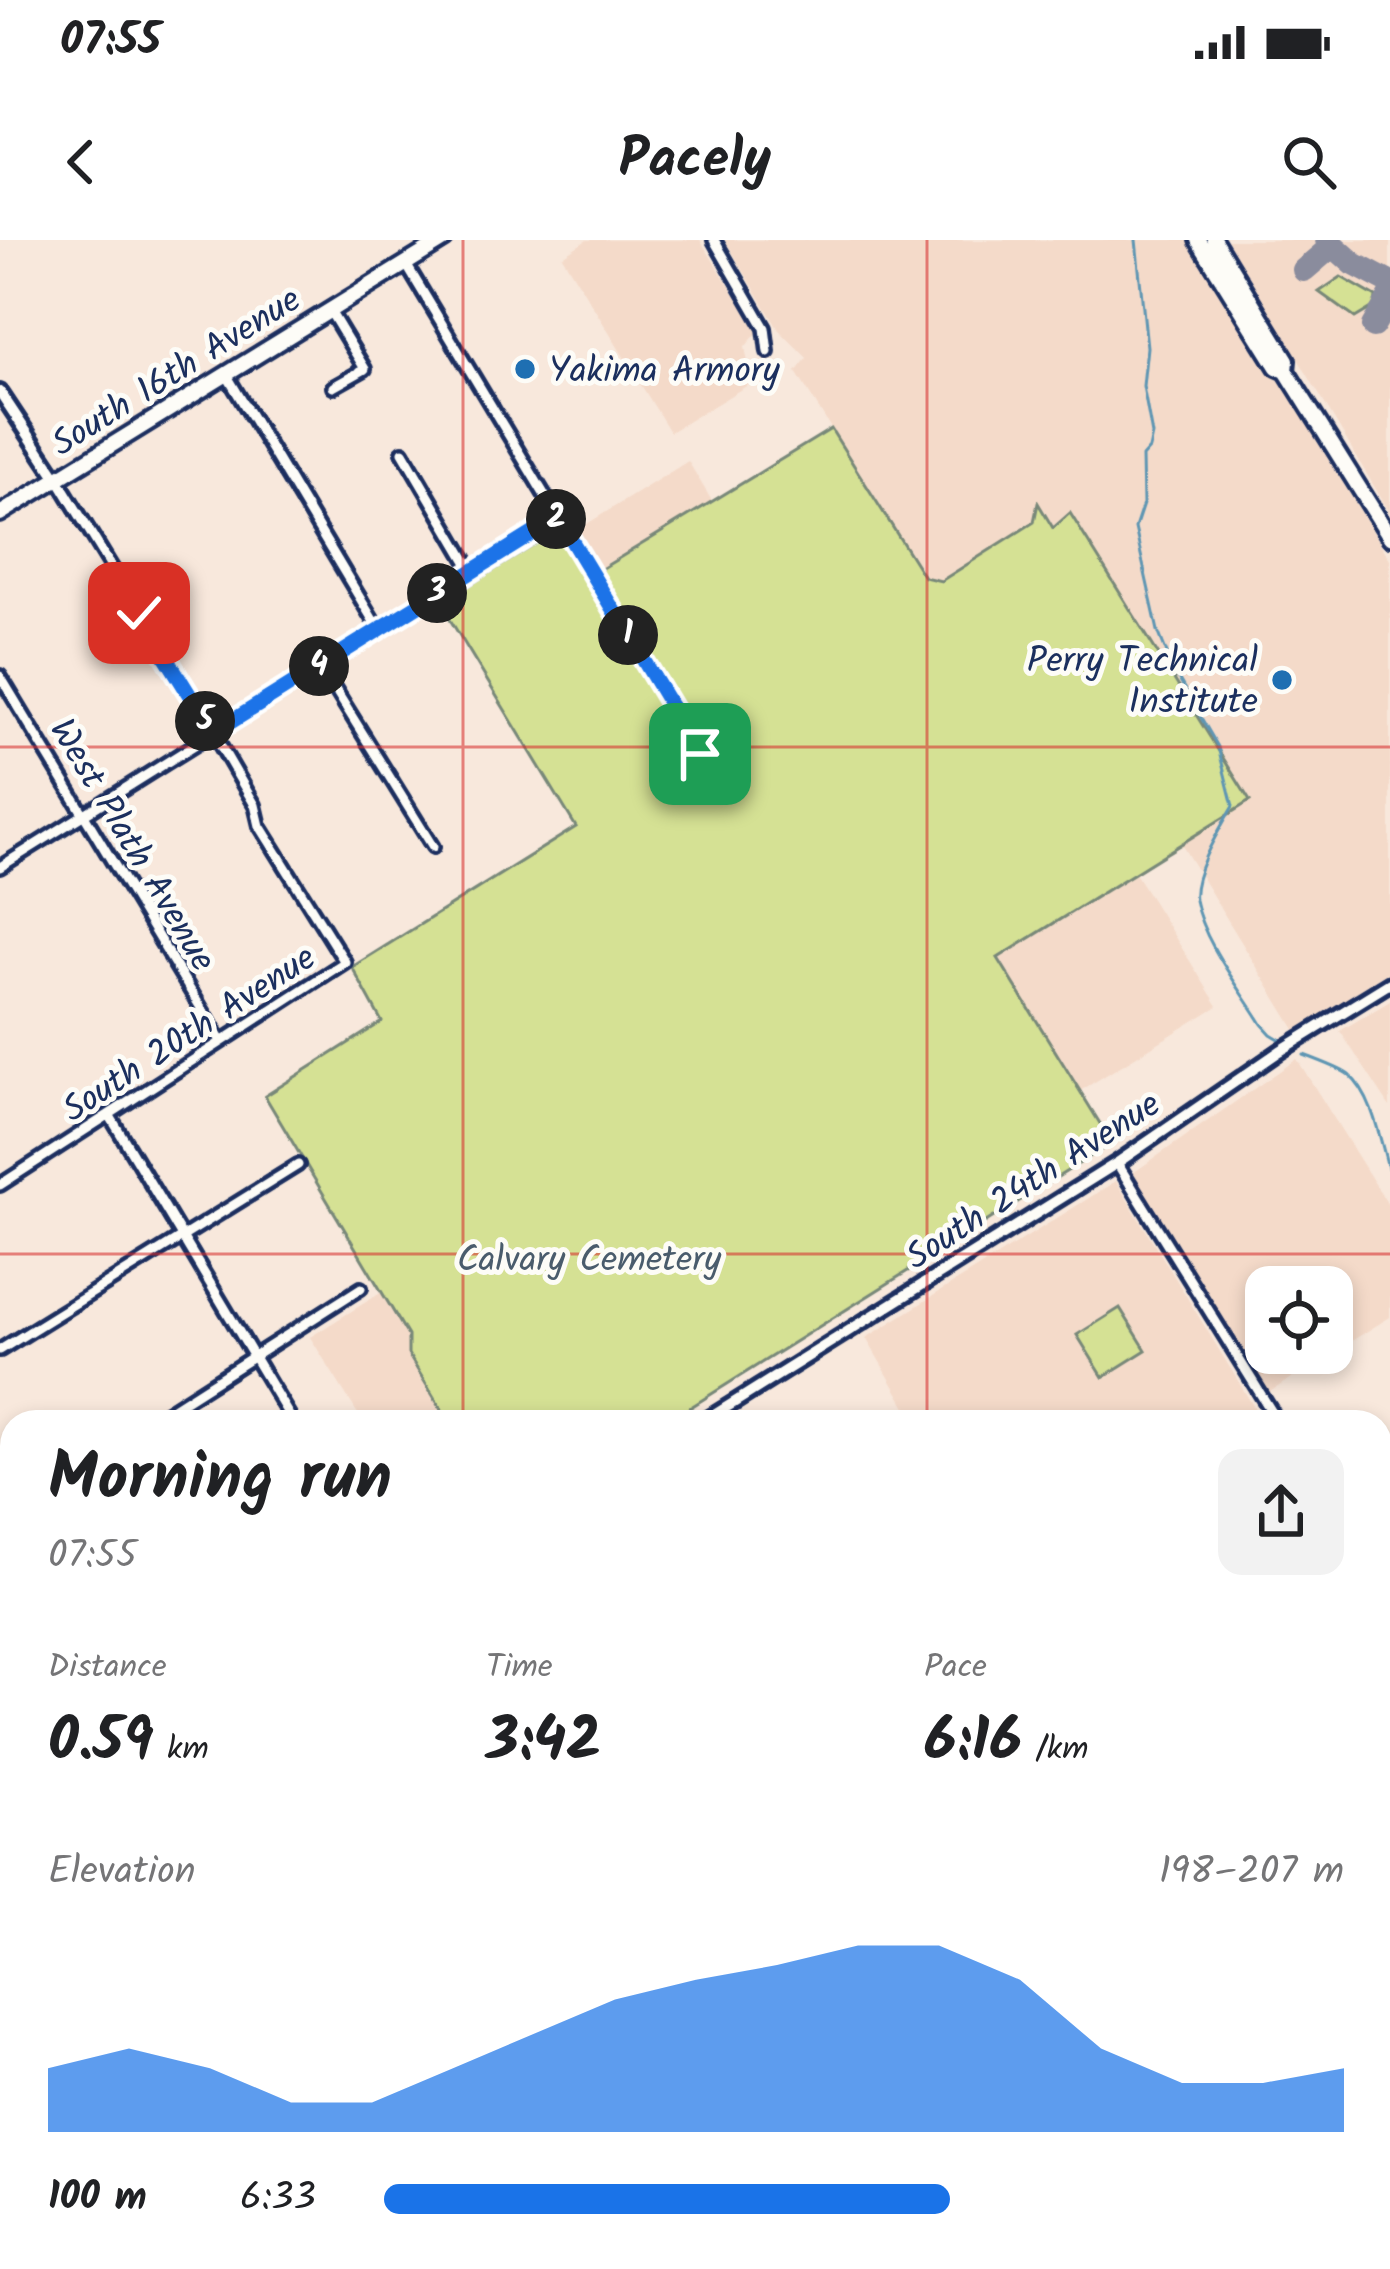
<!DOCTYPE html>
<html lang="en">
<head>
<meta charset="utf-8">
<style>
	body { margin:0; font-family:Kalam,sans-serif; background:#f2f2f2; color:#202124; height:100vh; display:flex; flex-direction:column; font-size:45px; white-space:nowrap }
	* { box-sizing:border-box; margin:0 }
	p { font-size:39px; color:#757577 }
	.icon { flex:none; width:66px; height:66px; fill:none; stroke:currentColor; stroke-width:2; stroke-linecap:round; stroke-linejoin:round }
	.map { position:relative; flex:1; overflow:hidden }
	.details { position:absolute; left:0px; top:1170px; width:1392px; height:861px; display:flex; flex-direction:column; background:#fff; border-radius:36px 36px 0 0; box-shadow:0 6px 18px #0003 }
	.details>* { flex:none }
	.buttons { position:absolute; left:1245px; top:1026px; display:grid; gap:24px }
	.buttons a { display:grid; place-items:center; width:108px; height:108px; border-radius:24px; background:#fff; box-shadow:0 6px 18px #0003; font-size:60px }
	.pin { position:absolute; display:grid; place-items:center; width:102px; height:102px; color:#fff; margin:-51px; border-radius:24px; box-shadow:0 6px 18px #0006 }
	.km { position:absolute; width:60px; height:60px; margin:-30px; border-radius:50%; background:#222; color:#fff; font-size:33px; line-height:60px; text-align:center }
	.round { display:grid; place-items:center; flex:none; width:126px; height:126px; border-radius:24px; background:#f2f2f2 }
	.overview { display:flex; align-items:center; justify-content:space-between; height:204px; padding:0 48px }
	h1 { font-size:66px; font-weight:600; line-height:90px }
	.figures { display:grid; grid-template-columns:repeat(3,1fr); gap:18px; height:204px; padding:12px 48px }
	.figures div { display:grid; align-content:center }
	.figures b { font-size:60px; font-weight:600 }
	.figures small { font-size:33px; font-weight:400 }
	.figures p { font-size:33px }
	.chart { height:336px; padding:24px 48px }
	.chart p { display:flex; justify-content:space-between }
	.chart svg { width:100%; height:216px; margin-top:12px; fill:#1a73e8; opacity:.7 }
	ul { padding:0 48px; list-style:none; font-size:39px }
	li { display:grid; grid-template-columns:192px 144px 1fr; align-items:center; height:90px }
	li i { height:30px; border-radius:15px; background:#1a73e8 }
	.status { display:flex; justify-content:space-between; align-items:center; height:84px; padding:0 60px; background:#fff; direction:ltr }
	.status svg { height:33px; fill:currentColor }
	header { display:flex; justify-content:space-between; align-items:center; height:156px; padding:0 48px; background:#fff; font-size:54px; font-weight:600 }
	.map>svg:first-child { display:block }
</style>
</head>
<body>
<div class="status"><b>07:55</b><svg viewBox="0 0 49 12"><path d="M0 12V9h3v3zM5 12V6h3v6zM10 12V3h3v9zM15 12V0h3v12zM26 1h20v11H26zM47 4h2v5h-2z"/></svg></div>
<header><svg class="icon" aria-label="back" viewBox="0 0 24 24"><path d="M15 5l-7 7 7 7"/></svg>Pacely<svg class="icon" aria-label="search" viewBox="0 0 24 24"><circle cx="10" cy="10" r="6"/><path d="M15 15l6 6"/></svg></header>
<div class="map">
<svg width="1390" height="2029" viewBox="0 0 1390 2029">
	<rect width="100%" height="100%" fill="#f8e8dc"/>
	<filter id="ink" filterUnits="userSpaceOnUse"><feTurbulence type="fractalNoise" baseFrequency=".00833" numOctaves="2"/><feDisplacementMap in="SourceGraphic" scale="24" xChannelSelector="R" yChannelSelector="G"/><feConvolveMatrix kernelMatrix="1 2 1 2 8 2 1 2 1" color-interpolation-filters="sRGB"/></filter>
	<g filter="url(#ink)">
		<path fill="#f4dac9" fill-rule="evenodd" d="M 587,0 L 700,0 L 756,87 L 757,93 L 745,107 L 748,123 L 758,139 L 670,192 L 562,16 Z
			M 725,0 L 1193,0 L 1390,319 L 1390,731 L 1296,791 L 1181,604 L 1249,561 L 1062,283 L 1053,288 L 1038,265 L 1034,282 L 941,341 L 923,337 L 796,132 L 807,118 L 779,90 Z
			M 1227,0 L 1390,0 L 1390,273 Z
			M 688,221 L 712,261 L 598,331 L 574,292 Z
			M 1135,633 L 1218,766 L 1080,851 L 998,718 Z
			M 1390,761 L 1390,867 L 1340,791 Z
			M 1297,819 L 1390,968 L 1390,1077 L 1268,1153 L 1133,933 ZM 1266,1047 L 1332,1047 L 1332,1113 L 1266,1113 Z
			M 1116,941 L 1263,1182 L 915,1182 L 866,1098 Z
			M 382,1052 L 408,1096 L 408,1114 L 449,1182 L 363,1182 L 310,1097 Z
			M 12,1280 L 12,1583 L 0,1591 L 0,1288 Z
			M 0,1770 L 12,1790 L 12,2019 L 153,2019 L 159,2029 L 0,2029 Z"/>
		<path fill="#d5e194" stroke="#788879" stroke-width="3" d="M 1341,37 L 1376,57 L 1375,66 L 1355,78 L 1319,52 Z
			M 831,189 L 924,337 L 941,341 L 1034,282 L 1038,263 L 1053,288 L 1070,273 L 1250,561 L 998,718 L 1112,903 L 667,1182 L 449,1182 L 408,1114 L 408,1096 L 265,856 L 382,782 L 352,727 L 576,587 L 440,363 L 559,290 L 588,337 Z
			M 1120,1068 L 1146,1110 L 1103,1137 L 1077,1095 Z
			M 12,1459 L 12,1583 L 0,1591 L 0,1463 Z
			M 1390,1751 L 1390,2029 L 1149,2029 L 1143,2019 L 1380,2019 L 1380,1757 Z"/>
		<g fill="none" stroke-linecap="round" stroke-linejoin="round">
			<path stroke="#5f96b3" stroke-width="3" d="M 1136,0 L 1147,107 L 1143,146 L 1152,195 L 1149,209 L 1142,217 L 1143,264 L 1135,288 L 1158,391 L 1174,431 L 1218,507 L 1233,566 C 1221,587 1191,634 1195,660 C 1203,702 1240,748 1262,784 L 1271,794 L 1281,800
				M 1304,815 C 1312,818 1343,830 1349,835 C 1374,856 1381,905 1390,935"/>
			<path stroke="#8a8c9d" stroke-width="24" d="M 1327,0 L 1354,24 L 1390,43
				M 1304,30 L 1332,6
				M 1373,86 L 1390,57"/>
			<g stroke="#1b2f5e" stroke-width="18">
				<path id="minor" d="M 714,0 L 765,88 L 768,112
					M 406,24 L 700,514
					M 330,71 L 365,129 L 333,147
					M 226,134 L 379,390
					M 403,212 L 472,330
					M 320,425 L 433,607
					M 0,436 L 221,801
					M 0,627 L 558,277
					M 110,876 L 293,1182
					M 1117,923 L 1278,1182
					M 0,945 L 345,722 L 260,586 L 255,565 L 213,493 L 57,238
					M 0,1110 L 298,925
					M 151,1182 L 361,1048
					M 0,1236 L 12,1256
					M 0,1277 L 12,1269
					M 1380,1484 L 1390,1500
					M 0,1630 L 12,1650
					M 240,2019 L 246,2029
					M 473,2019 L 479,2029
					M 752,2019 L 758,2029
					M 947,2019 L 953,2029
					M 1088,2029 L 1104,2019"/>
			</g>
			<g stroke="#1b2f5e" stroke-width="20">
				<path id="tertiary" d="M 0,152 L 57,238
					M 703,1182 L 1117,923 L 1280,811 L 1390,743
					M 0,1609 L 12,1601
					M 1134,2019 L 1140,2029"/>
			</g>
			<g stroke="#1b2f5e" stroke-width="22">
				<path id="primary" d="M 1198,0 L 1277,127 L 1286,131 L 1390,297
					M 1214,0 L 1287,120 L 1286,131
					M 0,274 L 444,0"/>
			</g>
			<use href="#minor" stroke="#fdfcf7" stroke-width="9"/>
			<use href="#tertiary" stroke="#fdfcf7" stroke-width="10"/>
			<use href="#primary" stroke="#fdfcf7" stroke-width="14"/>
		</g>
	</g>
	<g fill="none" stroke-linecap="round" stroke-linejoin="round" filter="url(#ink)">
		<g stroke="#fff" stroke-width="24">
			<path id="route" d="M 139,373 L 213,493 L 558,278 L 700,514"/>
		</g>
		<use href="#route" stroke="#1a73e8" stroke-width="15"/>
	</g>
	<path fill="none" stroke="#d62828" stroke-width="3" stroke-opacity="0.55" d="M 463,0 L 463,1182M 927,0 L 927,1182M 0,507 L 1390,507M 0,1014 L 1390,1014M 0,1522 L 12,1522M 1380,1522 L 1390,1522M 463,2019 L 463,2029M 927,2019 L 927,2029"/>
	<g fill="#1f6fb2" stroke="#fdfcf7" stroke-width="4.5">
		<circle cx="525" cy="129" r="12"/>
		<circle cx="1282" cy="440" r="12"/>
	</g>
	<g text-anchor="middle" stroke-width="10" stroke-linejoin="round" paint-order="stroke">
		<g font-size="36" fill="#1b2f5e" stroke="#fdfcf7" text-anchor="start">
			<text x="549" y="142">Yakima Armory</text>
			<text x="1258" y="432" text-anchor="end">Perry Technical<tspan x="1258" dy="41">Institute</tspan></text>
		</g>
		<g font-size="36" fill="#1b2f5e" stroke="#fdfcf7">
			<text transform="translate(175 130) rotate(-32)" y="13">South 16th Avenue</text>
			<text transform="translate(134 604) rotate(59)" y="13">West Plath Avenue</text>
			<text transform="translate(188 792) rotate(-33)" y="13">South 20th Avenue</text>
			<text transform="translate(1032 939) rotate(-33)" y="13">South 24th Avenue</text>
		</g>
		<g font-size="36" fill="#4a5c6c" stroke="#fdfcf7">
			<text x="589" y="1031">Calvary Cemetery</text>
		</g>
	</g>
</svg>
<div class="buttons">
<a><svg class="icon" aria-label="locate" viewBox="0 0 24 24"><circle cx="12" cy="12" r="6"/><path d="M12 2v4M12 18v4M2 12h4M18 12h4"/></svg></a>
</div>
<div class="pin" style="left:700px;top:514px;background:#1e9e55"><svg class="icon" aria-label="arrive" viewBox="0 0 24 24"><path d="M6 21V4h12l-3 4 3 4H6"/></svg></div>
<div class="pin" style="left:139px;top:373px;background:#d93025"><svg class="icon" aria-label="check" viewBox="0 0 24 24"><path d="M5 12l5 5 9-10"/></svg></div>
<b class="km" style="left:628px;top:395px">1</b>
<b class="km" style="left:556px;top:279px">2</b>
<b class="km" style="left:437px;top:353px">3</b>
<b class="km" style="left:319px;top:426px">4</b>
<b class="km" style="left:205px;top:481px">5</b>
<section class="details">
<div class="overview"><div><h1>Morning run</h1><p>07:55</p></div><a class="round"><svg class="icon" aria-label="share" viewBox="0 0 24 24"><path d="M12 15V3M7 8l5-5 5 5M5 13v7h14v-7"/></svg></a></div>
<div class="figures">
<div><p>Distance</p><b>0.59<small> km</small></b></div>
<div><p>Time</p><b>3:42</b></div>
<div><p>Pace</p><b>6:16<small> /km</small></b></div>
</div>
<div class="chart"><p><span>Elevation</span>198–207 m</p>
<svg viewBox="0 0 160 44" preserveAspectRatio="none"><path d="M0 44V31L10 27L20 31L30 38L40 38L50 31L60 24L70 17L80 13L90 10L100 6L110 6L120 13L130 27L140 34L150 34L160 31V44z"/></svg>
</div>
<ul>
<li><b>100 m</b>6:33<i style="width:59%"></i></li>
</ul>
</section>
</div>
</body>
</html>
